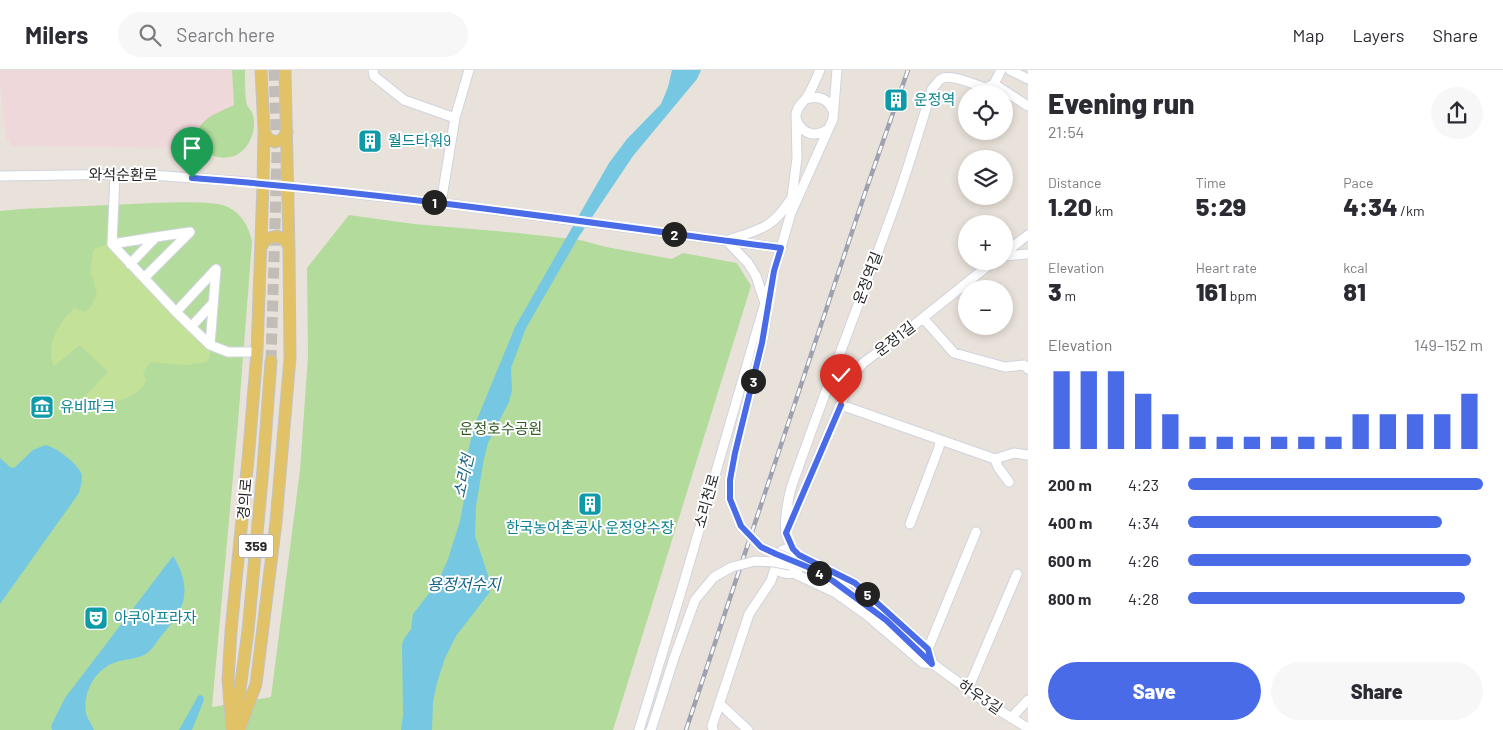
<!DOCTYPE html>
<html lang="en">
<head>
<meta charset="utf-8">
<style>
	body { margin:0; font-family:Barlow,"Noto Sans KR",sans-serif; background:#f7f7f7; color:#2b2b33; height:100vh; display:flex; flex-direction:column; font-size:19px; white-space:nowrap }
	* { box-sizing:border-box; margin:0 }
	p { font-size:16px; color:#7c7c81 }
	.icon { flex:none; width:28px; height:28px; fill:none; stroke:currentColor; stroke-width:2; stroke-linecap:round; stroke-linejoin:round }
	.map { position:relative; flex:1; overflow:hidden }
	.side { display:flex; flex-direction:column; background:#fff; width:475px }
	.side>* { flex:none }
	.controls { position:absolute; left:958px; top:15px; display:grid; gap:10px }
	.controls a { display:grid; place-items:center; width:55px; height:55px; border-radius:50%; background:#fff; box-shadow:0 2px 8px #0003; font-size:25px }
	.pin { position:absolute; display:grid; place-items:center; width:42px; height:42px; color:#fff; margin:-51px -21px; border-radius:50% 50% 50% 0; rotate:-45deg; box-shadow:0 0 5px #0007 }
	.pin .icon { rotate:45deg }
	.km { position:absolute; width:25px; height:25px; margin:-12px; border-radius:50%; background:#222; color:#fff; font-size:14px; line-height:25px; text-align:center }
	.round { display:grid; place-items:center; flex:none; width:52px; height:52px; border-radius:26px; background:#f7f7f7 }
	.head { display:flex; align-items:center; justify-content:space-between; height:85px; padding:0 20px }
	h1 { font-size:28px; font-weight:800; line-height:38px }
	.metrics { display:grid; grid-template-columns:repeat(3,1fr); gap:8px; height:85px; padding:5px 20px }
	.metrics div { display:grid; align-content:center }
	.metrics b { font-size:25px; font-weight:800 }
	.metrics small { font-size:14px; font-weight:400 }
	.metrics p { font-size:14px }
	.chart { height:140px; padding:10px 20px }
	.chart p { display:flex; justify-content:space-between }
	.chart svg { width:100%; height:90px; margin-top:5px; stroke:#496be8; stroke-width:6 }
	.button { display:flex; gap:10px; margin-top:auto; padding:10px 20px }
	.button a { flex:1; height:58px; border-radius:30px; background:#496be8; color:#fff; font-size:20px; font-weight:800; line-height:58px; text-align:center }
	.button a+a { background:#f7f7f7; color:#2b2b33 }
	ul { padding:0 20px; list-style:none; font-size:16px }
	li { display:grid; grid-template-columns:80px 60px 1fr; align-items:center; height:38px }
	li i { height:12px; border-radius:6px; background:#496be8 }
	header { display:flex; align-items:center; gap:30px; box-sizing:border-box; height:70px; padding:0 25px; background:#fff; border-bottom:1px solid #e1e1e2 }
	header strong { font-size:24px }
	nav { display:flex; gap:28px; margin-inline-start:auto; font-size:18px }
	.search { width:350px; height:45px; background:#f7f7f7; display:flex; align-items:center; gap:12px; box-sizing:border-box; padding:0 18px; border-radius:28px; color:#7c7c81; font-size:19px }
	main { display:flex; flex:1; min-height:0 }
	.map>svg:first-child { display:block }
</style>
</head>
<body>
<header>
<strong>Milers</strong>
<div class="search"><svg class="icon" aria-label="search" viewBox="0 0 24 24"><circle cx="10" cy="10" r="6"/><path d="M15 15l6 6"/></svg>Search here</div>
<nav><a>Map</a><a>Layers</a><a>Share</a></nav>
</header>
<main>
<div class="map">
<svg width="1028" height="660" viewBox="0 0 1028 660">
	<rect width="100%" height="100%" fill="#e9e2da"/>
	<path fill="#efd8da" d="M 0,0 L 232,0 L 234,35 L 199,59 L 198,69 L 201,78 L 12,76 L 6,67 L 0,15 Z"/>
	<path fill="#b3db9c" d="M 232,0 L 245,0 C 245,8 245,28 247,35 C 249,39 252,41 253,45 C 255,52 254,62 251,68 C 236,107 181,80 201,55 C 209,45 223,40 234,35 Z
		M 153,133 C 170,133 213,130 228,137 C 242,144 249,157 252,172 L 238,352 L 212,637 L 271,627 L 300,400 L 308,286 L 307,198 L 349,145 L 414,154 L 518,163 L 580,170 L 606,177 L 672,189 L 683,183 L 737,193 L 751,216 L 613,660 L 0,660 L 0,141 L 21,139 Z"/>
	<path fill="#c4e198" d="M 107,174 L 112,174 L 211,280 L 209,288 L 207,292 L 185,295 L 150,292 L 143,304 L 146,311 C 136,331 101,338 82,329 L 108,302 L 80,275 L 54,296 C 44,276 60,252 74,238 L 85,242 L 92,235 L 97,224 L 93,208 L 90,203 L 93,181 L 96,178 Z"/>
	<path fill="#76c8e2" d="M 672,0 L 701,0 L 697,9 L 633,86 L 578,168 L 526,258 L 511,298 L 512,321 L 509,332 L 488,373 L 484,389 L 476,436 L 475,466 L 489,508 L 490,522 L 456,566 L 445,588 L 437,613 L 433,632 L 432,660 L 401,660 L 403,645 L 402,575 L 404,569 L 411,559 L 413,544 L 438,512 L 448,489 L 460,451 L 465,424 L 468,383 L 473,359 L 515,257 L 609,93 L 627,69 L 661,34 L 668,17 Z
		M 45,375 C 55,376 81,396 82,406 C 82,412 80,418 79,423 L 0,534 L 0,388 L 10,397 L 14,398 L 33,380 Z
		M 173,486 C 185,505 190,526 176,547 C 172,553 167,559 162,565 C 157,571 152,581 144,585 C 134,590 121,589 111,594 C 93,603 83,624 86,643 C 87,648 92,655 94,660 L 52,660 L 51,656 L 65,628 Z
		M 200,625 L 203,626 L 204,630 L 192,660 L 179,660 L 198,626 Z"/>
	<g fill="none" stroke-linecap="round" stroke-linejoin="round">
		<path stroke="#c2bdb6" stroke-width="11" stroke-dasharray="11 5.5" stroke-linecap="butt" d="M 271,291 L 277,86 L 274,0"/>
		<g stroke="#d0d3df" stroke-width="11">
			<path id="minor" d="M 373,0 L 374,6 L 404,30 L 455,48
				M 1010,0 L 1028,9
				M 994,14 L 1028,36
				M 806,29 C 818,25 828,28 833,41
				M 797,51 C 803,65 817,68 829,58
				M 0,106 L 137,104 L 247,112 L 441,133 L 781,178
				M 441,133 L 455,48 L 469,0
				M 791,135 L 797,88 L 796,44 C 798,35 802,34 807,27 C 812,19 816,9 820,0
				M 729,170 C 760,159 772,159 791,129
				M 727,171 L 748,193 L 756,206 L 765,233
				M 112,174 L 115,105
				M 1004,183 L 1028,165
				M 1004,186 L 1028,184
				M 130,194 L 156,167 L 190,162 L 144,208 L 176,242 L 216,199 L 210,275 L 228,282 L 257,282
				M 144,208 L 112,174 L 156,167
				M 176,242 L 210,275
				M 923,248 L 954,283 L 1005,297 L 1024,295 L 1028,299
				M 191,257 L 213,233
				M 762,273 L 767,244
				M 841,335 L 995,389
				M 1009,412 L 998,397 L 995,389 L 1014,383 L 1028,385
				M 910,454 L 938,380 L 941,370
				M 789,457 L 852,307 L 863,293 L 909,259 L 994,191
				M 793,479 C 775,475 768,499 784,503 C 788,504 792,504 795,502 C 805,495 800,486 794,480 C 791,477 787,468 786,463 C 784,452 788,429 791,418 C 824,324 860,231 894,138 C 908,99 920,58 932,19 C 935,16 938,11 941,9 C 950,3 975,15 985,18 L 994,14 L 1001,0
				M 799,485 L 855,513 L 928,579 L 932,591
				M 815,500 L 833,511 L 886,550 L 933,594 L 984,631 L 1028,658
				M 793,503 L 836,523 L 868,546 L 923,593 L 932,594
				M 928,579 L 976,462
				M 968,619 L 1017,504
				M 719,633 L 748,660
				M 1011,648 L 1028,630
				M 639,660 L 684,512 L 791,143 L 833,49 L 837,0
				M 713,660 L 712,656 L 749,544 L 771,511 L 776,495"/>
		</g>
		<g stroke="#c3c3c3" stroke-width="13">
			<path id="major" d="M 264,60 L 267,68 L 275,72 L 283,69 L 287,61
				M 261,177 L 266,169 L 277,166 L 286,171 L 289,178
				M 236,648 L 248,561 L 263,399 L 271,291
				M 232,660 L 228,610 L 231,561 L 249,379 L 257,282 L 263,114 L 264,60 L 261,0
				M 239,660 L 256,614 L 276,452 L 290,288 L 289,178 L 285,0"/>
		</g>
		<use href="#minor" stroke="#fff" stroke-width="9"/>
		<use href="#major" stroke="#e2c266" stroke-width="11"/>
		<g stroke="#9ea1b0" stroke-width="4.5">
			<path id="rail" d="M 686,660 L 865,123 L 908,0"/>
		</g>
		<use href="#rail" stroke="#fff" stroke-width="2.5" stroke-dasharray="8" stroke-linecap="butt"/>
		<g stroke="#d0d3df" stroke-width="11" stroke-linecap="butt">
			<path id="minor-bridge" d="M 762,273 L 735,383 L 730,410 L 730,429 L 741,456 L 761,477 L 815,500
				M 651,660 L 674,588 L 695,530 L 714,507 L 732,497 L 755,491 L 774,492 L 790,495"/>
		</g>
		<use href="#minor-bridge" stroke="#fff" stroke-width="9"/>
	</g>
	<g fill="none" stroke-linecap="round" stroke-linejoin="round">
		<g stroke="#fff" stroke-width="10">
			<path id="route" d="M 192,108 C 389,123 585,152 781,178 L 774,201 L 762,273 L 735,383 L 730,410 L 730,429 L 741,456 L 761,477 L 776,484 L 815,500 L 833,511 L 886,550 L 932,594 L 928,579 L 855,513 L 799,485 L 793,479 L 786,463 L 841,335"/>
		</g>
		<use href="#route" stroke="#496be8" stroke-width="6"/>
	</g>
	<defs>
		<g id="building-square" transform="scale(1.25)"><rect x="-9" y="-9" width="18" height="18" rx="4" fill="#0f9aa8" stroke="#fff"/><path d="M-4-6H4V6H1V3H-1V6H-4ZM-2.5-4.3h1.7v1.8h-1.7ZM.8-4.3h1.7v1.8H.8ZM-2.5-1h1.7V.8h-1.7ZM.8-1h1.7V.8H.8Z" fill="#fff"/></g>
		<g id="museum-square" transform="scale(1.25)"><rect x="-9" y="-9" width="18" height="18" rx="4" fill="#0f9aa8" stroke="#fff"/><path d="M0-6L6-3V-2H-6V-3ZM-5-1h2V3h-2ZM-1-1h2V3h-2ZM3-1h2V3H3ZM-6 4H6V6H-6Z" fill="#fff"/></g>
		<g id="theatre-square" transform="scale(1.25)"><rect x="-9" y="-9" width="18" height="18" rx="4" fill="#0f9aa8" stroke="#fff"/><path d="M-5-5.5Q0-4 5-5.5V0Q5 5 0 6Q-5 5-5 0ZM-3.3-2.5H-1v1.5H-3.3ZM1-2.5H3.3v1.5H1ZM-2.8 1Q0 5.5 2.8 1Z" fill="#fff"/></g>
	</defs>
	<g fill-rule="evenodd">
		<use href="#building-square" x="896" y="30"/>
		<use href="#building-square" x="370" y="71"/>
		<use href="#museum-square" x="42" y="337"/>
		<use href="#building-square" x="590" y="434"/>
		<use href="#theatre-square" x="96" y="548"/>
	</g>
	<g text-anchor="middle" stroke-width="4" stroke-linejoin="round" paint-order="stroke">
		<rect fill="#fff" stroke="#686868" stroke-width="1" x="238.5" y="464.5" width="35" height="23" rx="4"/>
		<g font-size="14" font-weight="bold" fill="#282828">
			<text x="256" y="481">359</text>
		</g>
		<g font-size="15" fill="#0d838f" stroke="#fff" text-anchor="start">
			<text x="914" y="35">운정역</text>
			<text x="388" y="76">월드타워9</text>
			<text x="60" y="342">유비파크</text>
			<text x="590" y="463" text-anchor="middle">한국농어촌공사 운정양수장</text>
			<text x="114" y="553">아쿠아프라자</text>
		</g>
		<g font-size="15" fill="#282828" stroke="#fff">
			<text transform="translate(123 105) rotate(1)" y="5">와석순환로</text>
			<text transform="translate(868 208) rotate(-69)" y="5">운정역길</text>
			<text transform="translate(895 269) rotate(-37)" y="5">운정1길</text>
			<text transform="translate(245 429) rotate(-85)" y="5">경의로</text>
			<text transform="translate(707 431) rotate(-74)" y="5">소리천로</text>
			<text transform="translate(980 627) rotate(34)" y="5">하우3길</text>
		</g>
		<g font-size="15" fill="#2e5c20" stroke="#fff">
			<text x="501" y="364">운정호수공원</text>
		</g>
		<g font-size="16" font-style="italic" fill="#1a668a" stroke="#fff">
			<text transform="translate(463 406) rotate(-77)" y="6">소리천</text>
			<text x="464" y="520">용정저수지</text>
		</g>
	</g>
</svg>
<div class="controls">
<a><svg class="icon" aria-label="locate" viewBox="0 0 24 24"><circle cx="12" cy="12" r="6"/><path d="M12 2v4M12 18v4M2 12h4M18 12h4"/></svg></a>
<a><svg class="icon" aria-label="layers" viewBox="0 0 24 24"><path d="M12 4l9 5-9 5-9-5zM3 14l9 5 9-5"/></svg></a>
<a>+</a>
<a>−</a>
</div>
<div class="pin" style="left:192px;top:108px;background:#1e9e55"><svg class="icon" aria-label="arrive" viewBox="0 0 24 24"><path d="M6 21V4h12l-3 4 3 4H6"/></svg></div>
<div class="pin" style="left:841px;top:335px;background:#d93025"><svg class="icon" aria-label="check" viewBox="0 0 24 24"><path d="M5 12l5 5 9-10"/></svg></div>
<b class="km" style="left:434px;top:132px">1</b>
<b class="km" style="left:674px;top:164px">2</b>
<b class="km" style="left:753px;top:311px">3</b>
<b class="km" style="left:819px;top:503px">4</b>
<b class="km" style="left:867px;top:524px">5</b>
</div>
<section class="side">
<div class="head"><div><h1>Evening run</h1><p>21:54</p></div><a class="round"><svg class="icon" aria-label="share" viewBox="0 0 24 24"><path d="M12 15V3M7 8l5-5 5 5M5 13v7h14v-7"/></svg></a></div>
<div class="metrics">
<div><p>Distance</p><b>1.20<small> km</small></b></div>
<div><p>Time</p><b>5:29</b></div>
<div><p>Pace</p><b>4:34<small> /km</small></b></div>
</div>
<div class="metrics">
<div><p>Elevation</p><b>3<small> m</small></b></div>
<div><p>Heart rate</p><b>161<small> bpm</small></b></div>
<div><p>kcal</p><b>81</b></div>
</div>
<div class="chart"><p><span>Elevation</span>149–152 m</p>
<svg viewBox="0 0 160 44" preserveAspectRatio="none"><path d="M5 44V6M15 44V6M25 44V6M35 44V17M45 44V27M55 44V38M65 44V38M75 44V38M85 44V38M95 44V38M105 44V38M115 44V27M125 44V27M135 44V27M145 44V27M155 44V17"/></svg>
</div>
<ul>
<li><b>200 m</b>4:23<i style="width:100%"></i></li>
<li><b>400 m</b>4:34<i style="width:86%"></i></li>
<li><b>600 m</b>4:26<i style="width:96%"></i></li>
<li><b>800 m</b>4:28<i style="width:94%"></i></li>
</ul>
<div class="button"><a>Save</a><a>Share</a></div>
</section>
</main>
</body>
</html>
